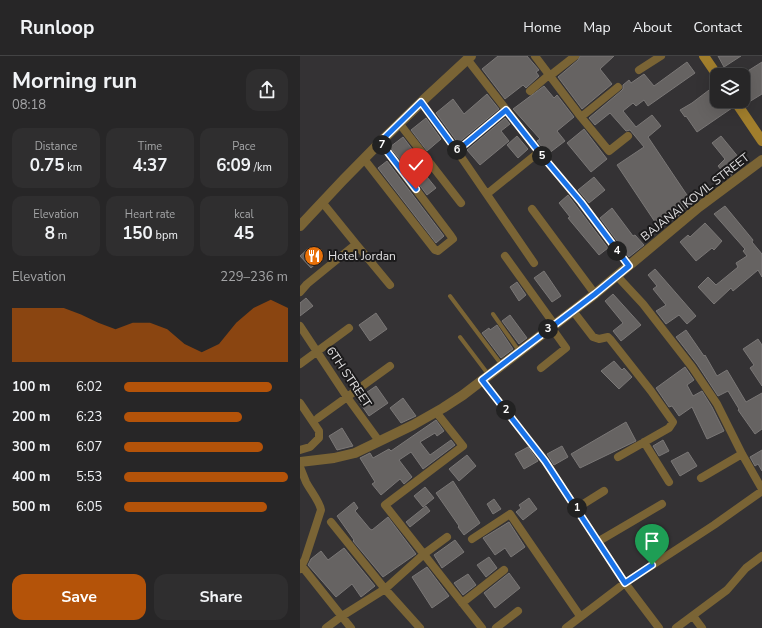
<!DOCTYPE html>
<html lang="en">
<head>
<meta charset="utf-8">
<style>
	body { margin:0; font-family:"Nunito Sans",sans-serif; background:#2f2e2f; color:#f1f3f6; height:100vh; display:flex; flex-direction:column; font-size:15px; white-space:nowrap }
	* { box-sizing:border-box; margin:0 }
	p { font-size:13px; color:#a4a5a7 }
	.icon { flex:none; width:22px; height:22px; fill:none; stroke:currentColor; stroke-width:2; stroke-linecap:round; stroke-linejoin:round }
	.map { position:relative; flex:1; overflow:hidden }
	.details { display:flex; flex-direction:column; background:#272627; width:300px }
	.details>* { flex:none }
	.controls { position:absolute; left:410px; top:12px; display:grid; gap:8px }
	.controls a { display:grid; place-items:center; width:40px; height:40px; border-radius:8px; background:#272627; box-shadow:0 4px 16px #0002,0 0 0 1px #434344; font-size:20px }
	.pin { position:absolute; display:grid; place-items:center; width:34px; height:34px; color:#fff; margin:-41px -17px; border-radius:50% 50% 50% 0; rotate:-45deg; box-shadow:0 0 4px #0007 }
	.pin .icon { rotate:45deg }
	.km { position:absolute; width:20px; height:20px; margin:-10px; border-radius:50%; background:#222; color:#fff; font-size:11px; line-height:20px; text-align:center }
	.round { display:grid; place-items:center; flex:none; width:42px; height:42px; border-radius:12px; background:#2f2e2f }
	.summary { display:flex; align-items:center; justify-content:space-between; height:68px; padding:0 12px }
	h1 { font-size:22px; font-weight:700; line-height:30px }
	.metrics { display:grid; grid-template-columns:repeat(3,1fr); gap:6px; height:68px; padding:4px 12px }
	.metrics div { display:grid; align-content:center; border-radius:10px; background:#2f2e2f; text-align:center }
	.metrics b { font-size:17px; font-weight:700 }
	.metrics small { font-size:11px; font-weight:400 }
	.metrics p { font-size:11px }
	.chart { height:112px; padding:8px 12px }
	.chart p { display:flex; justify-content:space-between }
	.chart svg { width:100%; height:72px; margin-top:4px; fill:#b45309; opacity:.7 }
	.primary-button { display:flex; gap:8px; margin-top:auto; padding:8px 12px }
	.primary-button a { flex:1; height:46px; border-radius:12px; background:#b45309; color:#fff; font-size:16px; font-weight:700; line-height:46px; text-align:center }
	.primary-button a+a { background:#2f2e2f; color:#f1f3f6 }
	ul { padding:0 12px; list-style:none; font-size:13px }
	li { display:grid; grid-template-columns:64px 48px 1fr; align-items:center; height:30px }
	li i { height:10px; border-radius:5px; background:#b45309 }
	header { display:flex; align-items:center; gap:24px; box-sizing:border-box; height:56px; padding:0 20px; background:#272627; border-bottom:1px solid #434344 }
	header strong { font-size:19px }
	nav { display:flex; gap:22px; margin-inline-start:auto; font-size:14px }
	main { display:flex; flex:1; min-height:0 }
	.map>svg:first-child { display:block }
</style>
</head>
<body>
<header>
<strong>Runloop</strong>
<nav><a>Home</a><a>Map</a><a>About</a><a>Contact</a></nav>
</header>
<main>
<section class="details">
<div class="summary"><div><h1>Morning run</h1><p>08:18</p></div><a class="round"><svg class="icon" aria-label="share" viewBox="0 0 24 24"><path d="M12 15V3M7 8l5-5 5 5M5 13v7h14v-7"/></svg></a></div>
<div class="metrics">
<div><p>Distance</p><b>0.75<small> km</small></b></div>
<div><p>Time</p><b>4:37</b></div>
<div><p>Pace</p><b>6:09<small> /km</small></b></div>
</div>
<div class="metrics">
<div><p>Elevation</p><b>8<small> m</small></b></div>
<div><p>Heart rate</p><b>150<small> bpm</small></b></div>
<div><p>kcal</p><b>45</b></div>
</div>
<div class="chart"><p><span>Elevation</span>229–236 m</p>
<svg viewBox="0 0 160 44" preserveAspectRatio="none"><path d="M0 44V11L10 11L20 11L30 11L40 15L50 20L60 24L70 20L80 20L90 24L100 33L110 38L120 33L130 20L140 11L150 6L160 11V44z"/></svg>
</div>
<ul>
<li><b>100 m</b>6:02<i style="width:90%"></i></li>
<li><b>200 m</b>6:23<i style="width:72%"></i></li>
<li><b>300 m</b>6:07<i style="width:85%"></i></li>
<li><b>400 m</b>5:53<i style="width:100%"></i></li>
<li><b>500 m</b>6:05<i style="width:87%"></i></li>
</ul>
<div class="primary-button"><a>Save</a><a>Share</a></div>
</section>
<div class="map">
<svg width="462" height="572" viewBox="0 0 462 572">
	<rect width="100%" height="100%" fill="#343234"/>
	<path fill="#666362" stroke="#7a7776" d="M 198,0 L 227,0 L 239,14 L 236,16 L 239,20 L 226,32 L 223,29 L 205,43 L 182,13 Z
		M 280,0 L 314,0 L 300,13 L 312,28 L 282,53 L 258,21 L 278,4 Z
		M 418,0 L 441,0 L 424,11 Z
		M 387,6 L 395,17 L 348,50 L 344,44 L 336,50 L 333,47 L 323,55 L 336,71 L 352,59 L 361,70 L 348,81 L 393,148 L 380,156 L 381,157 L 373,165 L 372,163 L 359,172 L 317,109 L 344,91 L 330,74 L 326,75 L 310,57 L 295,69 L 289,62 L 321,35 L 323,33 L 323,29 L 329,24 L 331,27 L 344,18 L 354,30 Z
		M 462,6 L 462,38 L 449,46 L 443,37 L 443,18 Z
		M 417,28 L 417,45 L 429,45 L 432,52 L 397,76 L 386,60 L 385,61 L 380,54 L 392,47 Z
		M 244,30 L 254,42 L 257,39 L 274,61 L 257,75 L 265,85 L 248,98 L 237,85 L 240,83 L 213,53 Z
		M 187,38 L 199,53 L 158,87 L 136,57 L 153,43 L 164,58 Z
		M 126,62 L 141,83 L 127,95 L 111,74 Z
		M 205,62 L 210,68 L 201,75 L 209,85 L 180,109 L 167,94 Z
		M 284,73 L 307,103 L 291,116 L 267,87 Z
		M 217,80 L 228,93 L 218,102 L 207,89 Z
		M 421,80 L 444,108 L 428,122 L 418,110 L 425,103 L 412,87 Z
		M 103,81 L 118,101 L 106,111 L 90,91 Z
		M 87,105 L 144,180 L 136,187 L 78,112 Z
		M 127,121 L 136,132 L 127,139 L 118,127 Z
		M 294,121 L 305,134 L 289,147 L 278,134 Z
		M 268,139 L 308,192 L 299,199 L 268,162 L 270,161 L 259,147 Z
		M 425,150 L 453,184 L 452,186 L 462,198 L 462,221 L 458,214 L 433,235 L 431,232 L 414,248 L 398,231 L 408,221 L 416,229 L 438,211 L 436,207 L 447,200 L 443,195 L 445,193 L 414,158 Z
		M 312,152 L 333,180 L 335,179 L 344,189 L 329,201 L 300,162 Z
		M 405,167 L 422,185 L 414,194 L 412,192 L 396,205 L 380,186 L 388,179 L 390,181 Z
		M 10,191 L 21,203 L 11,212 L 0,200 Z
		M 355,213 L 396,260 L 387,268 L 379,259 L 366,268 L 356,255 L 366,249 L 353,233 L 357,230 L 348,219 Z
		M 244,215 L 261,240 L 252,246 L 234,222 Z
		M 217,226 L 226,239 L 219,245 L 210,231 Z
		M 313,238 L 341,269 L 321,285 L 313,275 L 323,267 L 305,245 Z
		M 6,242 L 13,250 L 0,260 L 0,247 Z
		M 76,257 L 87,273 L 70,285 L 59,269 Z
		M 210,259 L 227,282 L 219,288 L 202,265 Z
		M 197,269 L 213,293 L 201,302 L 182,277 L 189,272 L 190,274 Z
		M 386,274 L 404,300 L 405,299 L 417,320 L 427,314 L 446,346 L 462,337 L 462,373 L 455,378 L 438,354 L 439,353 L 428,335 L 418,340 L 397,308 L 376,281 Z
		M 458,283 L 462,289 L 462,330 L 450,312 L 454,309 L 443,293 Z
		M 314,305 L 322,314 L 324,312 L 332,321 L 319,333 L 301,315 Z
		M 385,311 L 394,324 L 387,329 L 393,340 L 402,335 L 412,351 L 424,375 L 407,383 L 392,351 L 379,360 L 372,350 L 369,351 L 356,332 Z
		M 76,330 L 88,347 L 69,360 L 57,343 Z
		M 103,342 L 116,360 L 101,367 L 90,352 Z
		M 136,364 L 144,375 L 137,380 L 135,377 L 120,386 L 130,399 L 151,384 L 155,389 L 123,413 L 111,396 L 99,404 L 112,421 L 104,428 L 100,423 L 81,439 L 72,428 L 75,426 L 60,402 L 70,397 L 73,402 L 89,393 L 91,395 Z
		M 326,366 L 336,385 L 280,412 L 271,398 Z
		M 42,372 L 53,390 L 37,394 L 29,380 Z
		M 363,384 L 369,395 L 359,400 L 353,390 Z
		M 262,390 L 268,401 L 254,409 L 247,398 Z
		M 228,391 L 238,405 L 224,413 L 215,398 Z
		M 462,394 L 462,415 L 458,408 L 455,410 L 450,401 Z
		M 388,396 L 397,410 L 380,420 L 371,405 Z
		M 167,399 L 176,410 L 159,425 L 149,413 Z
		M 153,425 L 180,467 L 164,479 L 158,471 L 159,470 L 136,437 Z
		M 125,431 L 134,442 L 123,451 L 114,440 Z
		M 229,442 L 237,453 L 223,464 L 216,456 L 221,452 L 219,449 Z
		M 194,443 L 201,453 L 193,458 L 187,448 Z
		M 54,446 L 58,452 L 55,455 L 70,473 L 72,474 L 88,461 L 116,498 L 83,521 L 53,485 L 54,484 L 37,460 Z
		M 126,450 L 130,455 L 110,471 L 106,466 Z
		M 209,466 L 225,491 L 211,501 L 205,492 L 195,499 L 183,482 Z
		M 155,484 L 164,496 L 142,512 L 134,499 Z
		M 44,492 L 75,530 L 61,541 L 52,528 L 36,541 L 8,509 L 11,503 L 21,495 L 28,504 Z
		M 189,501 L 197,512 L 186,521 L 177,509 Z
		M 127,511 L 149,540 L 132,552 L 112,521 Z
		M 209,517 L 220,532 L 195,552 L 184,537 Z
		M 168,518 L 176,529 L 163,539 L 154,527 Z"/>
	<g fill="none" stroke-linecap="round" stroke-linejoin="round">
		<path stroke="#7a6435" stroke-width="4" d="M 150,240 L 201,308
			M 193,258 L 219,295
			M 160,281 L 188,318"/>
		<path stroke="#7a6435" stroke-width="8" d="M 235,0 L 281,61 L 309,95 L 328,80
			M 167,3 L 239,96 L 281,146 L 329,210
			M 339,14 L 361,0
			M 251,19 L 275,0
			M 230,35 L 250,18
			M 121,46 L 157,95 L 234,207
			M 281,61 L 318,31
			M 99,67 L 161,147
			M 157,95 L 206,54
			M 64,103 L 135,194 L 138,195 L 153,183 L 151,180 L 80,86
			M 187,138 L 239,96
			M 232,153 L 295,238
			M 56,188 L 90,229
			M 205,200 L 254,268
			M 317,220 L 343,248 L 392,311 L 417,348 L 442,398 L 462,433
			M 0,236 L 7,228 L 56,188 L 22,146
			M 273,255 L 293,281 L 299,283 L 308,281 L 310,283 L 351,335 L 373,366 L 369,372 L 318,401
			M 0,270 L 47,341 L 79,385
			M 0,308 L 49,272
			M 241,312 L 266,292 L 251,271
			M 182,324 L 245,405 L 325,527 L 359,572
			M 0,347 L 19,375 L 19,382 L 10,391 L 0,394
			M 136,356 L 163,390 L 85,449 L 182,572
			M 18,362 L 90,310
			M 344,386 L 369,426
			M 0,411 C 2,416 4,421 6,426 C 10,434 20,446 21,454 L 5,503 L 0,513
			M 401,422 L 442,398
			M 277,452 L 304,435
			M 31,466 L 85,533 L 120,572
			M 172,483 L 210,458 L 280,560
			M 299,485 L 362,448
			M 1,509 L 51,572
			M 162,547 L 204,514
			M 393,560 L 402,572
			M 26,572 L 42,560 L 85,533 L 124,498 L 147,481
			M 196,572 L 218,555
			M 266,572 L 325,527 L 414,469 L 462,435
			M 376,572 L 427,534 L 446,512 L 462,500"/>
		<path stroke="#7a6435" stroke-width="10" d="M 0,170 C 54,111 111,54 171,0
			M 0,406 L 34,402 L 55,397 L 113,369 L 143,352 L 163,339 L 295,238 L 399,151 L 462,104"/>
		<path stroke="#a17e2c" stroke-width="10" d="M 404,0 L 417,19
			M 435,45 L 462,85"/>
	</g>
	<g fill="none" stroke-linecap="round" stroke-linejoin="round">
		<g stroke="#fff" stroke-width="8">
			<path id="route" d="M 116,133 L 80,86 L 121,46 L 157,95 L 206,54 L 239,96 L 281,146 L 329,210 L 295,238 L 182,324 L 245,405 L 325,527 L 352,509"/>
		</g>
		<use href="#route" stroke="#1a73e8" stroke-width="5"/>
	</g>
	<defs>
		<g id="restaurant-disc" transform="scale(1)"><circle r="9.5" fill="#e8710a" stroke="#1b1a1b"/><path d="M-5-6h1v4h1v-4h1v4h1v-4h1v5L-1.5 .5V6h-2V.5L-5-1ZM5-6V6H3V1.5H1.5Q1.5-4 5-6Z" fill="#fff"/></g>
	</defs>
	<g fill-rule="evenodd">
		<use href="#restaurant-disc" x="14" y="200"/>
	</g>
	<g text-anchor="middle" stroke-width="4" stroke-linejoin="round" paint-order="stroke">
		<g font-size="12" fill="#e2e1e2" stroke="#1b1a1b">
			<text transform="translate(395 141) rotate(-38)" y="4">BAJANAI KOVIL STREET</text>
			<text transform="translate(49 321) rotate(56)" y="4">6TH STREET</text>
		</g>
		<g font-size="12" fill="#e2e1e2" stroke="#1b1a1b" text-anchor="start">
			<text x="28" y="204">Hotel Jordan</text>
		</g>
	</g>
</svg>
<div class="controls">
<a><svg class="icon" aria-label="layers" viewBox="0 0 24 24"><path d="M12 4l9 5-9 5-9-5zM3 14l9 5 9-5"/></svg></a>
</div>
<div class="pin" style="left:352px;top:509px;background:#1e9e55"><svg class="icon" aria-label="arrive" viewBox="0 0 24 24"><path d="M6 21V4h12l-3 4 3 4H6"/></svg></div>
<div class="pin" style="left:116px;top:133px;background:#d93025"><svg class="icon" aria-label="check" viewBox="0 0 24 24"><path d="M5 12l5 5 9-10"/></svg></div>
<b class="km" style="left:277px;top:452px">1</b>
<b class="km" style="left:206px;top:354px">2</b>
<b class="km" style="left:248px;top:273px">3</b>
<b class="km" style="left:317px;top:195px">4</b>
<b class="km" style="left:242px;top:100px">5</b>
<b class="km" style="left:157px;top:94px">6</b>
<b class="km" style="left:82px;top:89px">7</b>
</div>
</main>
</body>
</html>
